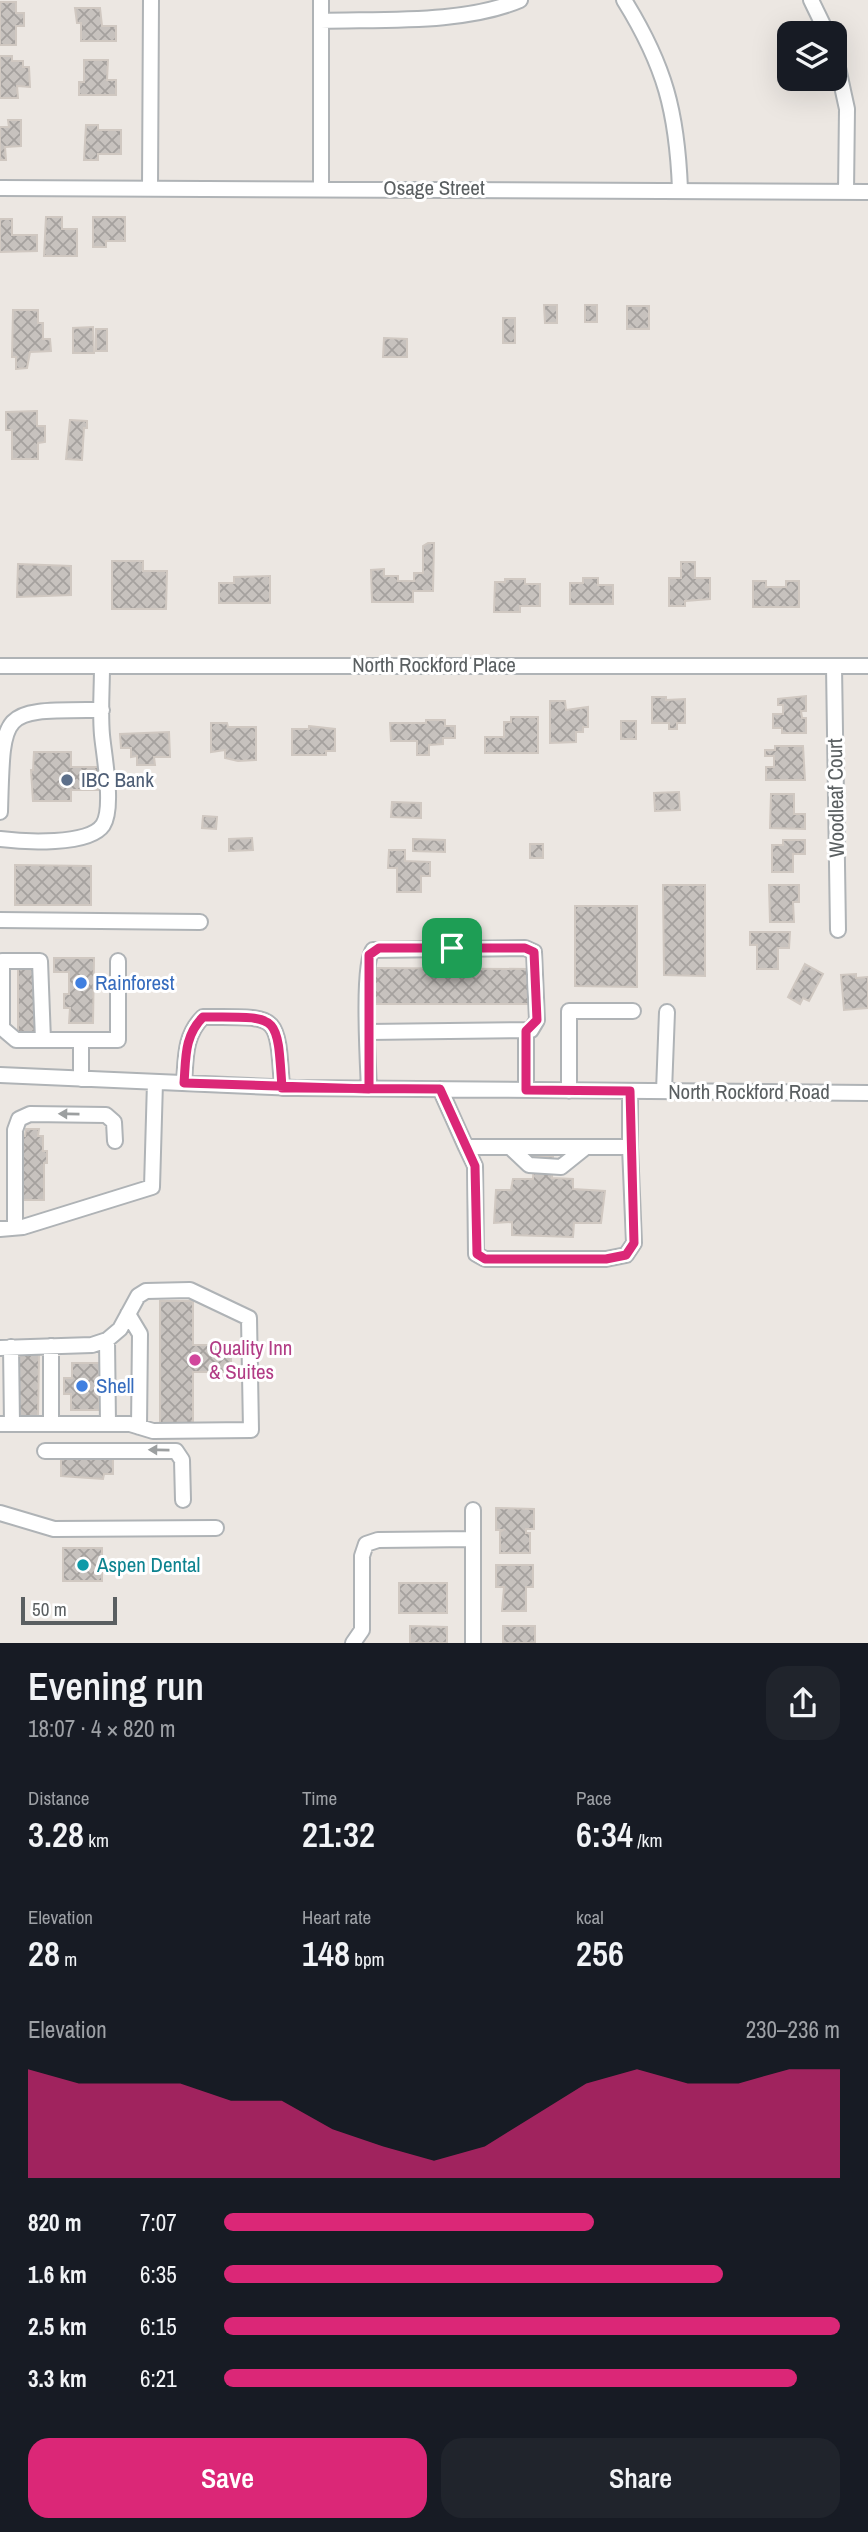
<!DOCTYPE html>
<html lang="en">
<head>
<meta charset="utf-8">
<style>
	body { margin:0; font-family:"Archivo Narrow",sans-serif; background:#20242c; color:#f1f3f6; height:100vh; display:flex; flex-direction:column; font-size:26px; white-space:nowrap }
	* { box-sizing:border-box; margin:0 }
	p { font-size:23px; color:#9ea1a6 }
	.icon { flex:none; width:38px; height:38px; fill:none; stroke:currentColor; stroke-width:2; stroke-linecap:round; stroke-linejoin:round }
	.map { position:relative; height:1643px; overflow:hidden }
	.drawer { display:flex; flex-direction:column; background:#171b24; flex:1 }
	.drawer>* { flex:none }
	.buttons { position:absolute; left:777px; top:21px; display:grid; gap:14px }
	.buttons a { display:grid; place-items:center; width:70px; height:70px; border-radius:14px; background:#171b24; box-shadow:0 7px 28px #0002; font-size:35px }
	.scale { position:absolute; left:21px; bottom:18px; width:96px; box-sizing:border-box; padding-left:7px; border:4px solid #5a5f61; border-top:0; font-size:19px; line-height:24px; white-space:nowrap; color:#5a5f61; -webkit-text-stroke:5px #fff; paint-order:stroke }
	.pin { position:absolute; display:grid; place-items:center; width:60px; height:60px; color:#fff; margin:-30px; border-radius:14px; box-shadow:0 4px 10px #0006 }
	.round { display:grid; place-items:center; flex:none; width:74px; height:74px; border-radius:21px; background:#20242c }
	.headline { display:flex; align-items:center; justify-content:space-between; height:119px; padding:0 28px }
	h1 { font-size:38px; font-weight:600; line-height:52px }
	.figures { display:grid; grid-template-columns:repeat(3,1fr); gap:10px; height:119px; padding:7px 28px }
	.figures div { display:grid; align-content:center }
	.figures b { font-size:35px; font-weight:600 }
	.figures small { font-size:19px; font-weight:400 }
	.figures p { font-size:19px }
	.chart { height:196px; padding:14px 28px }
	.chart p { display:flex; justify-content:space-between }
	.chart svg { width:100%; height:126px; margin-top:7px; fill:#db2777; opacity:.7 }
	.primary-button { display:flex; gap:14px; margin-top:auto; padding:14px 28px }
	.primary-button a { flex:1; height:80px; border-radius:21px; background:#db2777; color:#fff; font-size:28px; font-weight:600; line-height:80px; text-align:center }
	.primary-button a+a { background:#20242c; color:#f1f3f6 }
	ul { padding:0 28px; list-style:none; font-size:23px }
	li { display:grid; grid-template-columns:112px 84px 1fr; align-items:center; height:52px }
	li i { height:18px; border-radius:9px; background:#db2777 }
	.map>svg:first-child { display:block }
</style>
</head>
<body>
<div class="map">
<svg width="868" height="1643" viewBox="0 0 868 1643">
	<defs>
		<pattern id="building-cross-hatch" width="8" height="8" patternUnits="userSpaceOnUse" patternTransform="scale(1.75)"><rect width="8" height="8" fill="#c7c2be"/><path d="M0 0l8 8M0 8l8-8" fill="none" stroke="#a5a19e"/></pattern>
	</defs>
	<rect width="100%" height="100%" fill="#ece7e2"/>
	<path fill="url(#building-cross-hatch)" stroke="#d0c8c1" stroke-width="2" d="M 0,2 L 16,2 L 16,13 L 24,13 L 24,26 L 16,26 L 16,45 L 0,45 Z
		M 75,8 L 100,8 L 102,26 L 116,26 L 116,41 L 81,41 L 81,23 L 77,23 Z
		M 0,56 L 12,56 L 12,61 L 23,61 L 23,67 L 29,67 L 30,87 L 17,86 L 18,98 L 0,98 Z
		M 84,60 L 108,60 L 107,80 L 116,80 L 116,95 L 79,95 L 79,82 L 84,82 Z
		M 8,120 L 21,120 L 21,146 L 5,147 L 6,160 L 0,160 L 0,127 L 9,127 Z
		M 86,125 L 98,125 L 98,130 L 121,130 L 121,154 L 98,154 L 98,160 L 84,160 Z
		M 46,217 L 62,217 L 62,229 L 77,229 L 77,256 L 44,256 Z
		M 93,217 L 125,217 L 125,241 L 106,241 L 106,247 L 93,247 Z
		M 0,219 L 12,219 L 12,235 L 37,235 L 37,251 L 0,252 Z
		M 544,305 L 557,305 L 557,323 L 545,323 Z
		M 585,305 L 597,305 L 597,322 L 585,322 Z
		M 627,306 L 649,306 L 649,329 L 627,329 Z
		M 13,310 L 38,310 L 38,323 L 43,323 L 43,339 L 50,339 L 51,351 L 30,352 L 27,368 L 16,369 L 16,357 L 12,357 Z
		M 503,318 L 515,318 L 515,343 L 503,343 Z
		M 93,327 L 94,353 L 73,353 L 73,328 Z
		M 96,329 L 107,329 L 107,351 L 96,351 Z
		M 384,338 L 407,339 L 407,357 L 383,357 Z
		M 37,411 L 37,426 L 45,426 L 45,442 L 38,443 L 38,459 L 12,459 L 12,430 L 6,430 L 6,412 Z
		M 70,420 L 87,421 L 87,428 L 84,428 L 82,460 L 66,459 Z
		M 428,543 L 434,543 L 433,591 L 413,591 L 413,602 L 372,602 L 371,570 L 384,569 L 384,576 L 398,576 L 398,581 L 414,581 L 414,573 L 423,573 L 423,546 Z
		M 112,561 L 143,561 L 143,571 L 167,571 L 166,609 L 112,609 Z
		M 681,562 L 695,562 L 695,578 L 710,578 L 710,599 L 685,601 L 685,606 L 669,606 L 669,578 L 681,578 Z
		M 18,564 L 71,566 L 71,595 L 17,597 Z
		M 270,576 L 270,603 L 219,603 L 219,583 L 234,583 L 234,577 Z
		M 583,578 L 598,578 L 598,585 L 613,585 L 613,604 L 570,604 L 570,583 L 583,583 Z
		M 505,579 L 525,579 L 525,584 L 540,584 L 540,606 L 520,606 L 520,612 L 494,612 L 495,582 L 505,582 Z
		M 753,581 L 766,581 L 766,587 L 786,587 L 786,581 L 799,581 L 799,607 L 753,607 Z
		M 806,696 L 806,711 L 801,711 L 802,718 L 806,718 L 806,733 L 782,733 L 782,728 L 773,728 L 773,714 L 783,714 L 783,705 L 778,705 L 778,699 Z
		M 652,697 L 666,697 L 666,700 L 685,699 L 685,723 L 677,723 L 677,729 L 669,729 L 669,723 L 652,723 Z
		M 550,701 L 565,701 L 566,710 L 588,707 L 588,727 L 583,727 L 583,732 L 576,732 L 576,742 L 550,743 Z
		M 511,717 L 538,717 L 538,753 L 485,753 L 485,737 L 504,737 L 504,722 L 511,722 Z
		M 426,720 L 445,720 L 445,726 L 455,726 L 455,738 L 443,738 L 443,744 L 429,745 L 429,755 L 417,755 L 417,741 L 391,741 L 390,723 L 426,723 Z
		M 621,721 L 636,721 L 636,739 L 621,739 Z
		M 211,723 L 227,723 L 228,727 L 256,727 L 256,760 L 238,761 L 225,758 L 225,750 L 211,752 Z
		M 309,726 L 335,729 L 335,751 L 326,751 L 326,755 L 292,755 L 292,729 L 309,729 Z
		M 169,732 L 170,757 L 154,757 L 155,765 L 137,765 L 137,756 L 131,757 L 131,748 L 121,748 L 120,734 Z
		M 775,746 L 803,746 L 805,780 L 766,780 L 766,767 L 774,767 L 774,756 L 765,756 L 765,750 L 775,750 Z
		M 34,752 L 71,752 L 71,767 L 103,767 L 103,790 L 71,790 L 71,801 L 33,801 L 31,770 L 33,770 Z
		M 679,792 L 680,810 L 655,811 L 654,793 Z
		M 771,794 L 794,794 L 794,814 L 805,814 L 805,829 L 770,828 Z
		M 392,802 L 421,803 L 421,818 L 391,817 Z
		M 203,816 L 217,817 L 216,829 L 202,828 Z
		M 252,838 L 253,850 L 229,851 L 229,839 Z
		M 413,839 L 445,840 L 445,852 L 413,851 Z
		M 783,840 L 805,840 L 805,854 L 793,854 L 793,872 L 772,872 L 772,845 L 783,845 Z
		M 530,844 L 543,844 L 543,858 L 530,858 Z
		M 389,850 L 405,850 L 405,861 L 430,862 L 430,876 L 421,876 L 421,892 L 397,892 L 397,868 L 388,868 Z
		M 15,865 L 91,866 L 91,905 L 15,905 Z
		M 663,885 L 705,885 L 705,976 L 664,975 Z
		M 769,885 L 799,885 L 799,902 L 793,902 L 794,922 L 770,922 Z
		M 575,906 L 637,906 L 637,987 L 575,986 Z
		M 750,932 L 790,932 L 789,948 L 778,948 L 778,969 L 757,969 L 757,945 L 750,945 Z
		M 54,958 L 94,958 L 93,1023 L 69,1023 L 70,1008 L 64,1008 L 64,994 L 69,994 L 69,972 L 54,972 Z
		M 805,964 L 823,974 L 809,1001 L 803,998 L 800,1004 L 788,997 Z
		M 18,965 L 35,965 L 35,1032 L 18,1032 Z
		M 375,968 L 528,969 L 529,1004 L 375,1004 Z
		M 856,974 L 856,978 L 868,977 L 868,1008 L 844,1010 L 841,975 Z
		M 26,1129 L 39,1129 L 38,1136 L 43,1136 L 43,1151 L 47,1151 L 47,1163 L 44,1163 L 44,1200 L 22,1200 L 22,1193 L 19,1193 L 19,1136 L 25,1136 Z
		M 553,1156 L 552,1178 L 573,1179 L 573,1189 L 605,1191 L 601,1223 L 574,1223 L 573,1237 L 512,1235 L 512,1222 L 494,1223 L 496,1190 L 511,1190 L 513,1179 L 533,1179 L 534,1157 Z
		M 160,1301 L 193,1301 L 193,1345 L 225,1345 L 225,1356 L 231,1356 L 231,1364 L 225,1364 L 225,1372 L 193,1372 L 193,1425 L 160,1425 Z
		M 19,1354 L 39,1354 L 38,1417 L 18,1417 Z
		M 72,1363 L 99,1363 L 99,1410 L 71,1410 L 71,1394 L 64,1394 L 64,1378 L 72,1378 Z
		M 61,1455 L 113,1456 L 113,1474 L 104,1474 L 103,1479 L 61,1476 Z
		M 496,1508 L 534,1509 L 534,1529 L 526,1529 L 526,1533 L 530,1533 L 530,1553 L 500,1553 L 500,1532 L 503,1530 L 496,1530 Z
		M 63,1548 L 102,1548 L 102,1581 L 63,1581 Z
		M 496,1565 L 533,1565 L 533,1587 L 526,1587 L 526,1611 L 502,1611 L 504,1587 L 496,1587 Z
		M 399,1583 L 447,1583 L 447,1613 L 399,1613 Z
		M 410,1626 L 447,1627 L 447,1643 L 410,1643 Z
		M 503,1626 L 535,1626 L 535,1643 L 503,1643 Z"/>
	<g fill="none" stroke-linecap="round" stroke-linejoin="round">
		<g stroke="#afb3b6" stroke-width="18">
			<path id="minor" d="M 624,0 C 665,66 677,112 680,189
				M 811,0 L 827,33
				M 321,21 C 381,19 465,24 520,0
				M 835,54 L 847,109 L 846,192
				M 321,187 L 321,0
				M 0,188 L 868,192
				M 150,188 L 151,0
				M 0,666 L 868,666
				M 834,666 L 838,930
				M 0,812 C 3,705 0,711 102,710
				M 0,839 C 23,842 89,846 103,825 C 114,808 104,756 102,735 C 100,712 102,689 102,666
				M 0,920 L 200,922
				M 368,1032 L 531,1030 L 537,1020 L 534,952 L 525,948 L 373,950 C 362,962 368,1066 369,1089
				M 43,1040 L 40,961 L 2,961 L 2,1028 L 16,1040 L 118,1040 L 118,961
				M 81,1040 L 81,1079
				M 0,1075 L 296,1088 L 868,1093
				M 184,1083 C 186,1058 184,1036 203,1017 C 279,1018 277,1010 282,1088
				M 440,1089 L 466,1147 L 630,1147 L 630,1091
				M 526,1090 L 526,1031
				M 569,1091 L 569,1011 L 633,1011
				M 664,1091 L 667,1012
				M 466,1147 L 475,1166 L 476,1254 L 485,1259 L 606,1259 L 626,1255 L 634,1243 L 630,1147
				M 510,1147 L 529,1165 L 561,1167 L 586,1147
				M 15,1228 L 15,1130 L 19,1119 L 30,1114 L 106,1115 L 114,1122 L 115,1141
				M 0,1229 L 23,1227 L 152,1187 L 155,1082
				M 128,1314 L 140,1334 L 139,1427
				M 107,1340 L 108,1424
				M 51,1346 L 51,1424
				M 11,1347 L 12,1424
				M 0,1348 L 92,1345 L 107,1340 L 120,1329 L 138,1296 L 146,1291 L 190,1290 L 249,1318 L 251,1430 L 153,1431 L 130,1424 L 0,1424
				M 45,1451 L 176,1451 L 182,1460 L 183,1500
				M 473,1510 L 473,1643
				M 0,1513 L 54,1529 L 216,1528
				M 353,1643 L 362,1630 L 362,1556 L 366,1544 L 378,1540 L 473,1539"/>
		</g>
		<use href="#minor" stroke="#fff" stroke-width="14"/>
	</g>
	<defs><path id="oneway-solid" d="M-6-.8H1V-3.2L6.5 0L1 3.2V.8H-6Z" transform="scale(1.75)"/></defs>
	<g fill="#9c9fa0">
		<use href="#oneway-solid" transform="translate(69 1114) rotate(-179)"/>
		<use href="#oneway-solid" transform="translate(159 1450) rotate(-179)"/>
	</g>
	<g fill="none" stroke-linecap="round" stroke-linejoin="round">
		<g stroke="#fff" stroke-width="14">
			<path id="route" d="M 452,948 L 379,948 L 369,955 L 369,1089 L 184,1083 C 186,1058 184,1036 203,1017 C 279,1018 277,1010 282,1088 L 296,1088 L 440,1089 L 475,1166 L 477,1254 L 485,1259 L 606,1259 L 626,1255 L 634,1243 L 630,1091 L 526,1090 L 526,1031 L 537,1020 L 534,952 L 525,948 L 452,948"/>
		</g>
		<use href="#route" stroke="#db2777" stroke-width="9"/>
	</g>
	<circle fill="#5c6f8a" stroke="#fff" stroke-width="2.5" cx="67" cy="780" r="7"/>
	<g fill="#3f7fe0" stroke="#fff" stroke-width="2.5">
		<circle cx="81" cy="983" r="7"/>
		<circle cx="82" cy="1386" r="7"/>
	</g>
	<circle fill="#d1479c" stroke="#fff" stroke-width="2.5" cx="195" cy="1360" r="7"/>
	<circle fill="#0f9aa8" stroke="#fff" stroke-width="2.5" cx="83" cy="1565" r="7"/>
	<g text-anchor="middle" stroke-width="6" stroke-linejoin="round" paint-order="stroke">
		<g font-size="21" fill="#5a5f61" stroke="#fff">
			<text x="434" y="195">Osage Street</text>
			<text x="434" y="672">North Rockford Place</text>
			<text transform="translate(836 798) rotate(-91)" y="7">Woodleaf Court</text>
			<text x="749" y="1099">North Rockford Road</text>
		</g>
		<g font-size="21" fill="#4e5e75" stroke="#fff" text-anchor="start">
			<text x="81" y="787">IBC Bank</text>
		</g>
		<g font-size="21" fill="#366cbe" stroke="#fff" text-anchor="start">
			<text x="95" y="990">Rainforest</text>
			<text x="96" y="1393">Shell</text>
		</g>
		<g font-size="21" fill="#b23c85" stroke="#fff" text-anchor="start">
			<text x="209" y="1355">Quality Inn<tspan x="209" dy="24">&amp; Suites</tspan></text>
		</g>
		<g font-size="21" fill="#0d838f" stroke="#fff" text-anchor="start">
			<text x="97" y="1572">Aspen Dental</text>
		</g>
	</g>
</svg>
<div class="buttons">
<a><svg class="icon" aria-label="layers" viewBox="0 0 24 24"><path d="M12 4l9 5-9 5-9-5zM3 14l9 5 9-5"/></svg></a>
</div>
<div class="scale">50 m</div>
<div class="pin" style="left:452px;top:948px;background:#1e9e55"><svg class="icon" aria-label="arrive" viewBox="0 0 24 24"><path d="M6 21V4h12l-3 4 3 4H6"/></svg></div>
</div>
<section class="drawer">
<div class="headline"><div><h1>Evening run</h1><p>18:07 · 4 × 820 m</p></div><a class="round"><svg class="icon" aria-label="share" viewBox="0 0 24 24"><path d="M12 15V3M7 8l5-5 5 5M5 13v7h14v-7"/></svg></a></div>
<div class="figures">
<div><p>Distance</p><b>3.28<small> km</small></b></div>
<div><p>Time</p><b>21:32</b></div>
<div><p>Pace</p><b>6:34<small> /km</small></b></div>
</div>
<div class="figures">
<div><p>Elevation</p><b>28<small> m</small></b></div>
<div><p>Heart rate</p><b>148<small> bpm</small></b></div>
<div><p>kcal</p><b>256</b></div>
</div>
<div class="chart"><p><span>Elevation</span>230–236 m</p>
<svg viewBox="0 0 160 44" preserveAspectRatio="none"><path d="M0 44V6L10 11L20 11L30 11L40 17L50 17L60 27L70 33L80 38L90 33L100 22L110 11L120 6L130 11L140 11L150 6L160 6V44z"/></svg>
</div>
<ul>
<li><b>820 m</b>7:07<i style="width:60%"></i></li>
<li><b>1.6 km</b>6:35<i style="width:81%"></i></li>
<li><b>2.5 km</b>6:15<i style="width:100%"></i></li>
<li><b>3.3 km</b>6:21<i style="width:93%"></i></li>
</ul>
<div class="primary-button"><a>Save</a><a>Share</a></div>
</section>
</body>
</html>
